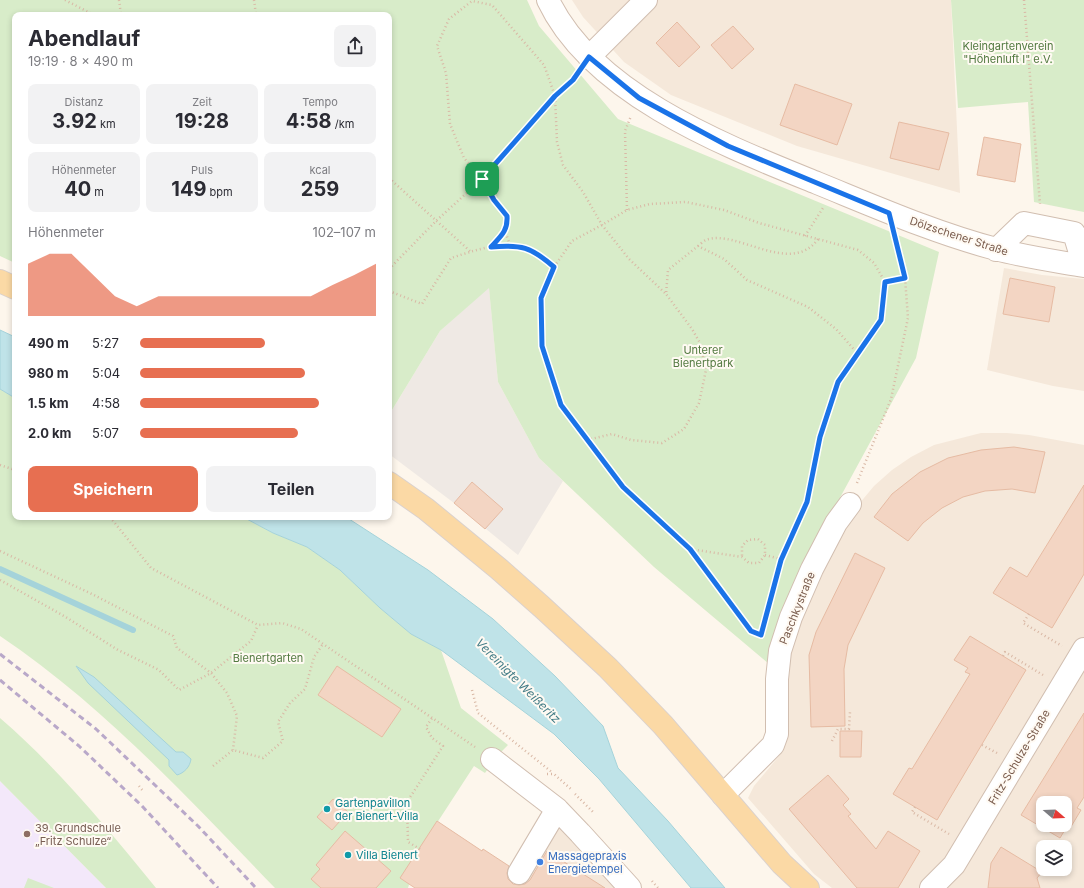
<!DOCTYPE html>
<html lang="de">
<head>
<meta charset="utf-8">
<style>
	body { margin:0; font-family:Inter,sans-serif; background:#f2f2f3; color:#2b2b33; height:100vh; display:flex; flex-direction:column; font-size:15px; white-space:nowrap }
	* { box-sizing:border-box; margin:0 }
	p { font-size:13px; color:#7c7c81 }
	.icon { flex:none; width:22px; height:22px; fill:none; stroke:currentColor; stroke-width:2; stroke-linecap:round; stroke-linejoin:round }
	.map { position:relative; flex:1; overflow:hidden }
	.panel { position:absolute; left:12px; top:12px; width:380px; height:508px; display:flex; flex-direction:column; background:#fff; border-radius:8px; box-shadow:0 2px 6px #0003 }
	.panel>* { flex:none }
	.needle { width:26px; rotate:109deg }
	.buttons { position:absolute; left:1036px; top:796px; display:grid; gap:8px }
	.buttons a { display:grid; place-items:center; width:36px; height:36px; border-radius:8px; background:#fff; box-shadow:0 2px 6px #0003; font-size:20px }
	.pin { position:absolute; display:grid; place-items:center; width:34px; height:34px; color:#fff; margin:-17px; border-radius:8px; box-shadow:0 2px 6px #0006 }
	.round { display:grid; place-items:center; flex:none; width:42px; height:42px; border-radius:8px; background:#f2f2f3 }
	.head { display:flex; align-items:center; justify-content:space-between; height:68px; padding:0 16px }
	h1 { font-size:22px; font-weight:700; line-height:30px }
	.metrics { display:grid; grid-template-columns:repeat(3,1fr); gap:6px; height:68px; padding:4px 16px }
	.metrics div { display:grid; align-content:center; border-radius:8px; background:#f2f2f3; text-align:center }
	.metrics b { font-size:20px; font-weight:700 }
	.metrics small { font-size:11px; font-weight:400 }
	.metrics p { font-size:11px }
	.chart { height:112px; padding:8px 16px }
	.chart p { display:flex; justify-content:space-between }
	.chart svg { width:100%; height:72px; margin-top:4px; fill:#e76f51; opacity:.7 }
	.button { display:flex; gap:8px; margin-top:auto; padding:8px 16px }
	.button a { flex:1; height:46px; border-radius:8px; background:#e76f51; color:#fff; font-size:16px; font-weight:700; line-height:46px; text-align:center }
	.button a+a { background:#f2f2f3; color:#2b2b33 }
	ul { padding:0 16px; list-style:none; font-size:13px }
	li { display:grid; grid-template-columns:64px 48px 1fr; align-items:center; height:30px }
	li i { height:10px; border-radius:5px; background:#e76f51 }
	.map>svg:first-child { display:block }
</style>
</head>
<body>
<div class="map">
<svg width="1084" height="888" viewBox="0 0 1084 888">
	<rect width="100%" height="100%" fill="#fdf6ec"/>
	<path fill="#f5e8da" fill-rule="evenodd" d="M 572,0 L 951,0 L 960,193 L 797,146 L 671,95 L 624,62 L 583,17 Z
		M 1004,268 L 1042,275 L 1084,279 L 1084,391 L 1053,386 L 987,370 Z
		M 981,433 L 1007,433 L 1029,435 L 1084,445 L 1084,888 L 832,888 L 814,874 L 748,798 L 754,786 L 780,755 L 786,743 L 789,730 L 788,676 L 791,651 L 799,625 L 844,528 L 854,510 L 874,486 L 892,470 L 911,457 L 934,445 ZM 1043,803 L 1065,803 L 1065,825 L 1043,825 ZM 1043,847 L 1065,847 L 1065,869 L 1043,869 Z
		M 567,802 L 637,884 L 634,888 L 516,888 L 542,848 Z"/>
	<path fill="#efe9e4" d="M 489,287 L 498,382 L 539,458 L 563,481 L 518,555 L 454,503 L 389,454 L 389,415 L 440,331 Z"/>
	<path fill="#f3e8fa" d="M 0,781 L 106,888 L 0,888 Z"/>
	<path fill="#d8ecc9" d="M 0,0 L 527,0 L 539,26 L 618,119 L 939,252 L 916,358 L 830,516 L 769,664 L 654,567 L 539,458 L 498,382 L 489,288 L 440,331 L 389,415 L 389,15 L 15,15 L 15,263 L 0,256 Z
		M 951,0 L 1084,0 L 1084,212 L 1034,202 L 1028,102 L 958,108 Z
		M 0,389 L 15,398 L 15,517 L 243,517 L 273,533 L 307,547 L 340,570 L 380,608 L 411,634 L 441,650 L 461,708 L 508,745 L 498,755 L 485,773 L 474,766 L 420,849 L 408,888 L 275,888 C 189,799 104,706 0,636 Z
		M 0,718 C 58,768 107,828 156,888 L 106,888 L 0,781 Z
		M 28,878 L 54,888 L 24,888 Z"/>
	<path fill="#bfe3e8" stroke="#a5d3da" d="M 0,330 L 15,337 L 15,398 L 0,389 Z
		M 243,517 L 346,517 L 428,570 L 493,619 L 555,676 L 603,726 L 618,768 L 668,821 L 725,888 L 691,888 L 599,779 L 554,734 L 441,650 L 411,634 L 380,608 L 340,570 L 307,547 L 273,533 Z
		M 76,666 L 94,677 L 176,752 L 183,752 L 191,759 C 190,767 184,773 177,775 L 169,766 L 169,760 L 88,683 Z"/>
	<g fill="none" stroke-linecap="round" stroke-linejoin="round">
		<path stroke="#a5d3da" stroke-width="6" d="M 0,569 L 133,630"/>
	</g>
	<path fill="#f3d5c3" stroke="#e6bba3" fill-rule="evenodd" d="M 677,22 L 700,47 L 679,67 L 656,43 Z
		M 733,26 L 754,49 L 732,69 L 711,45 Z
		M 795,84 L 852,104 L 837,145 L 780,125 Z
		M 899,122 L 949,133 L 939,170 L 890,158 Z
		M 984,137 L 1021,144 L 1015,182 L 977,175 Z
		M 1010,278 L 1055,287 L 1049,322 L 1003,314 Z
		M 1014,447 L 1045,452 L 1035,493 L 1012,489 L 985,491 L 963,497 L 942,508 L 923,523 L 908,541 L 874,517 L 892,494 L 920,472 L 948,458 L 981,450 Z
		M 472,482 L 503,509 L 485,529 L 454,503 Z
		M 1084,485 L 1084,574 L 1052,628 L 993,593 L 1010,567 L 1027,577 Z
		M 855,553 L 885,568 L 848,645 L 844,669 L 845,726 L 811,727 L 809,655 L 816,632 Z
		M 970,636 L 1026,670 L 937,820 L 893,794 L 909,768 L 912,769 L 970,674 L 965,672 L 968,668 L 954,660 Z
		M 337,666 L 401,709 L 382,737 L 318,695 Z
		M 1084,713 L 1084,797 L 1077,808 L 1081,810 L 1069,830 L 1066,828 L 1060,838 L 1021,815 ZM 1043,803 L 1065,803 L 1065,825 L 1043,825 Z
		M 840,731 L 862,731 L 861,757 L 840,757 Z
		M 828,775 L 849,799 L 843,805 L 851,814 L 848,816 L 876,849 L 888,831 L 920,851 L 898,888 L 857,888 L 789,809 Z
		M 333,799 L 348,812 L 332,830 L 317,817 Z
		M 437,821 L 482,851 L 483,849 L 509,866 L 507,873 L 508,879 L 513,884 L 519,885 L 525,884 L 530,880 L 547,851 L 605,888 L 415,888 L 400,878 Z
		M 345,831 L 391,871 L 376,888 L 321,888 L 311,879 L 320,869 L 316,865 Z
		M 1001,847 L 1042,872 L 1037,878 L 1040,888 L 988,888 L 991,863 Z"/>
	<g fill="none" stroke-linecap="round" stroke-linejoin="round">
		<g stroke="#d1beb0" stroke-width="24">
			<path id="minor" d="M 548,0 C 593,95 726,146 817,183 C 876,207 935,233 996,249 C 1025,257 1055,261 1084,266
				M 589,57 L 646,0
				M 996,250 L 1024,223 L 1074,233 L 1084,266
				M 492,759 L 557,809 L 580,833 L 630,888
				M 723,795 L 773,745 L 777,734 L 777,679 L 780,651 L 791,617 L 812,569 L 836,523 L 850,504
				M 519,873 L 557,809
				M 931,888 L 954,865 L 1084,649"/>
		</g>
		<g stroke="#dad1cd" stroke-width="24">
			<path id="major" d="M 0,281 L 15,288
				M 389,483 L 426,509 L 499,569 L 542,607 L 608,668 L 663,725 L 782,864 L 808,888"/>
		</g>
		<path stroke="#d9b8a5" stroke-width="2.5" stroke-dasharray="1 3" stroke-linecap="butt" d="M 65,0 L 94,15
			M 119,0 L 121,15
			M 254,0 L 256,15
			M 1024,0 L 1040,204
			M 389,178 L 471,252
			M 627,210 L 625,131 L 631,116
			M 805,236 L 823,208
			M 510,245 L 505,231 L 507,225 L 507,215 L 494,201 L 482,179 L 464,158 L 450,124 L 446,73 L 437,46 L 449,19 L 472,1 L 492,5 L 544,65 L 555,96 L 557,142 L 563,165 L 583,192 L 602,225 L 629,259 L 666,294
			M 698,246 C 700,245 703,241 706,240 C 735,228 791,277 818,239
			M 491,247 L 505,231
			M 389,269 L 437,220 L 482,179 L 555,96 L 573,80 L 577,74
			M 885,282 L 905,278
			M 389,291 L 422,304 L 451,258 C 470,252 500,241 519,246 C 533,249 544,258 554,267
			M 587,440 L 612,434 L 631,440 L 662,443 L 684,429 L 699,403 L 706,370 L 700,343 L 692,329 L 666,294 L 668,270 L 698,246 L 724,259 L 747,280 L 808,307 L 836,329 L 858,354
			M 0,465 L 15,470
			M 857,483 L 891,399 L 908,318 L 905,278 L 895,238
			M 110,517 L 151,568 L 258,625 L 282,623 L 301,629 L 475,747
			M 690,549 L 742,557 L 749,563 L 759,563 L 765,555 L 765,545 L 758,539 L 748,540 L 742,546 L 742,557
			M 0,551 L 92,594 L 173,636 L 177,648 L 211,673 L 227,693 L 237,716 L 233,750
			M 765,555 L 781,559
			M 0,580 L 64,616 L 118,650 L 159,670 L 179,690 L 211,673 L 251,641 L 258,625
			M 1029,614 L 1023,623 L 1062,646
			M 761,637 L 751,631 L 690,549 L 623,487 L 587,440 L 561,405 L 542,346 L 541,298 L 554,267 L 572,241 L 602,225 L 627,210 L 650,204 L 686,202 L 724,210 L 759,223 L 858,250 L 874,263 L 885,282 L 881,320 L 838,382 L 820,437 L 807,502 L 781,559 L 762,631
			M 1003,656 L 1005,652 L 1043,675
			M 472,690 L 478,713 L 553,773
			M 832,741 L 838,729 L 849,729 L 850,712
			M 982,745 L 997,753
			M 213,766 L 233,750 L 263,758 L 283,741 L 278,722 L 290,703 L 305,689 L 314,657 L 323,644
			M 547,774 L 554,774 L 572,790
			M 139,786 L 143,791
			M 575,794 L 594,813
			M 915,807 L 912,812 L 949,834
			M 420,849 L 408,842 L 407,802 L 443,746 L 432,738 L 426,727 L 432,718
			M 652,881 L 658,888"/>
		<use href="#minor" stroke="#fff" stroke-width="22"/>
		<use href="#major" stroke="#fbd9a5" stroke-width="22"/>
		<path stroke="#b9a8c9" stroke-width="3" stroke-dasharray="6 4" stroke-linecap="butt" d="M 0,654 L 96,729 L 198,826 L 256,888
			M 0,680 L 79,746 L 142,806 L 218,888"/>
	</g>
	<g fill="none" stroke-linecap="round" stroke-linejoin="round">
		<g stroke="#fff" stroke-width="8">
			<path id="route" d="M 589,57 L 639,98 L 728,146 L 889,213 L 905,278 L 885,282 L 881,320 L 838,382 L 820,437 L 807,502 L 781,560 L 761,635 L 751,631 L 690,549 L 623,487 L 561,405 L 542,346 L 541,298 L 554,267 C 531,247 521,244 491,247 C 501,236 508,231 507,216 L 494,200 L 482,179 L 555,96 L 573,80 Z"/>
		</g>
		<use href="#route" stroke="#1a73e8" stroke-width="5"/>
	</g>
	<g fill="#0f9aa8" stroke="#fffaf3" stroke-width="1.5">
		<circle cx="327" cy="809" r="4"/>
		<circle cx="348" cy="855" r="4"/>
	</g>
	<circle fill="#8d6e63" stroke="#fffaf3" stroke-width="1.5" cx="27" cy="834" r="4"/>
	<circle fill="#3f7fe0" stroke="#fffaf3" stroke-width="1.5" cx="540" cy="862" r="4"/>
	<g text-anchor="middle" stroke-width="4" stroke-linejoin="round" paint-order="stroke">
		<g font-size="11" fill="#537a41" stroke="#fffaf3">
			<text x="1008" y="50">Kleingartenverein<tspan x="1008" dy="13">"Höhenluft I" e.V.</tspan></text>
			<text x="703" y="354">Unterer<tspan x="703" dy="13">Bienertpark</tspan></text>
			<text x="268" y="662">Bienertgarten</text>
		</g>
		<g font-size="11" fill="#7a5c4d" stroke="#fffaf3">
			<text transform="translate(959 236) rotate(18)" y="4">Dölzschener Straße</text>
			<text transform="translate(797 608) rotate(-68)" y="4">Paschkystraße</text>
			<text transform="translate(1019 757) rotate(-59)" y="4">Fritz-Schulze-Straße</text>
		</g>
		<g font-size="11" fill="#0d838f" stroke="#fffaf3" text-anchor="start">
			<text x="335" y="807">Gartenpavillon<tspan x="335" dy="13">der Bienert-Villa</tspan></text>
			<text x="356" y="859">Villa Bienert</text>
		</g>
		<g font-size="11" fill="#785e54" stroke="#fffaf3" text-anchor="start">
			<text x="35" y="832">39. Grundschule<tspan x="35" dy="13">„Fritz Schulze“</tspan></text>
		</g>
		<g font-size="11" fill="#366cbe" stroke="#fffaf3" text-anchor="start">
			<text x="548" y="860">Massagepraxis<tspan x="548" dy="13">Energietempel</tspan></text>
		</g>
		<g font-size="12" font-style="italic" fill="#437c86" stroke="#fffaf3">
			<text transform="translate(518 681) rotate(45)" y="4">Vereinigte Weißeritz</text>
		</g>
	</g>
</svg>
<div class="buttons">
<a><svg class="needle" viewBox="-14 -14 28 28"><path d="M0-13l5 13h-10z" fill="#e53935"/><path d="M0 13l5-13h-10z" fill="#7c7c81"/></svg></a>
<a><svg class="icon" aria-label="layers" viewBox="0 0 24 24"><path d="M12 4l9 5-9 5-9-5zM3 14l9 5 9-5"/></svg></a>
</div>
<div class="pin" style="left:482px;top:179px;background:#1e9e55"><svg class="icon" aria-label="arrive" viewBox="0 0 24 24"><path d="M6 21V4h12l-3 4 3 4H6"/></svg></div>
<section class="panel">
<div class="head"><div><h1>Abendlauf</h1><p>19:19 · 8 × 490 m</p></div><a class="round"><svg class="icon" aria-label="share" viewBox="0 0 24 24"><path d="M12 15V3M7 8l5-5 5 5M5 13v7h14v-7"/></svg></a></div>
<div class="metrics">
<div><p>Distanz</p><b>3.92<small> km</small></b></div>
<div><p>Zeit</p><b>19:28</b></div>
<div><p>Tempo</p><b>4:58<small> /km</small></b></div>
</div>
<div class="metrics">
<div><p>Höhenmeter</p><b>40<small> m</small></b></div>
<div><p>Puls</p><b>149<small> bpm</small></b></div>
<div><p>kcal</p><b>259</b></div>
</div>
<div class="chart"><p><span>Höhenmeter</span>102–107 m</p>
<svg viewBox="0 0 160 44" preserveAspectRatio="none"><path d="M0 44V12L10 6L20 6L30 19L40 32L50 38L60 32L70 32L80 32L90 32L100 32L110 32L120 32L130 32L140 25L150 19L160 12V44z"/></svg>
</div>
<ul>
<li><b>490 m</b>5:27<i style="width:53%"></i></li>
<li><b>980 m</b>5:04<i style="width:70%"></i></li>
<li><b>1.5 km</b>4:58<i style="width:76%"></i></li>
<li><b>2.0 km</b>5:07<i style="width:67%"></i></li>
</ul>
<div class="button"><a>Speichern</a><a>Teilen</a></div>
</section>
</div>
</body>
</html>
